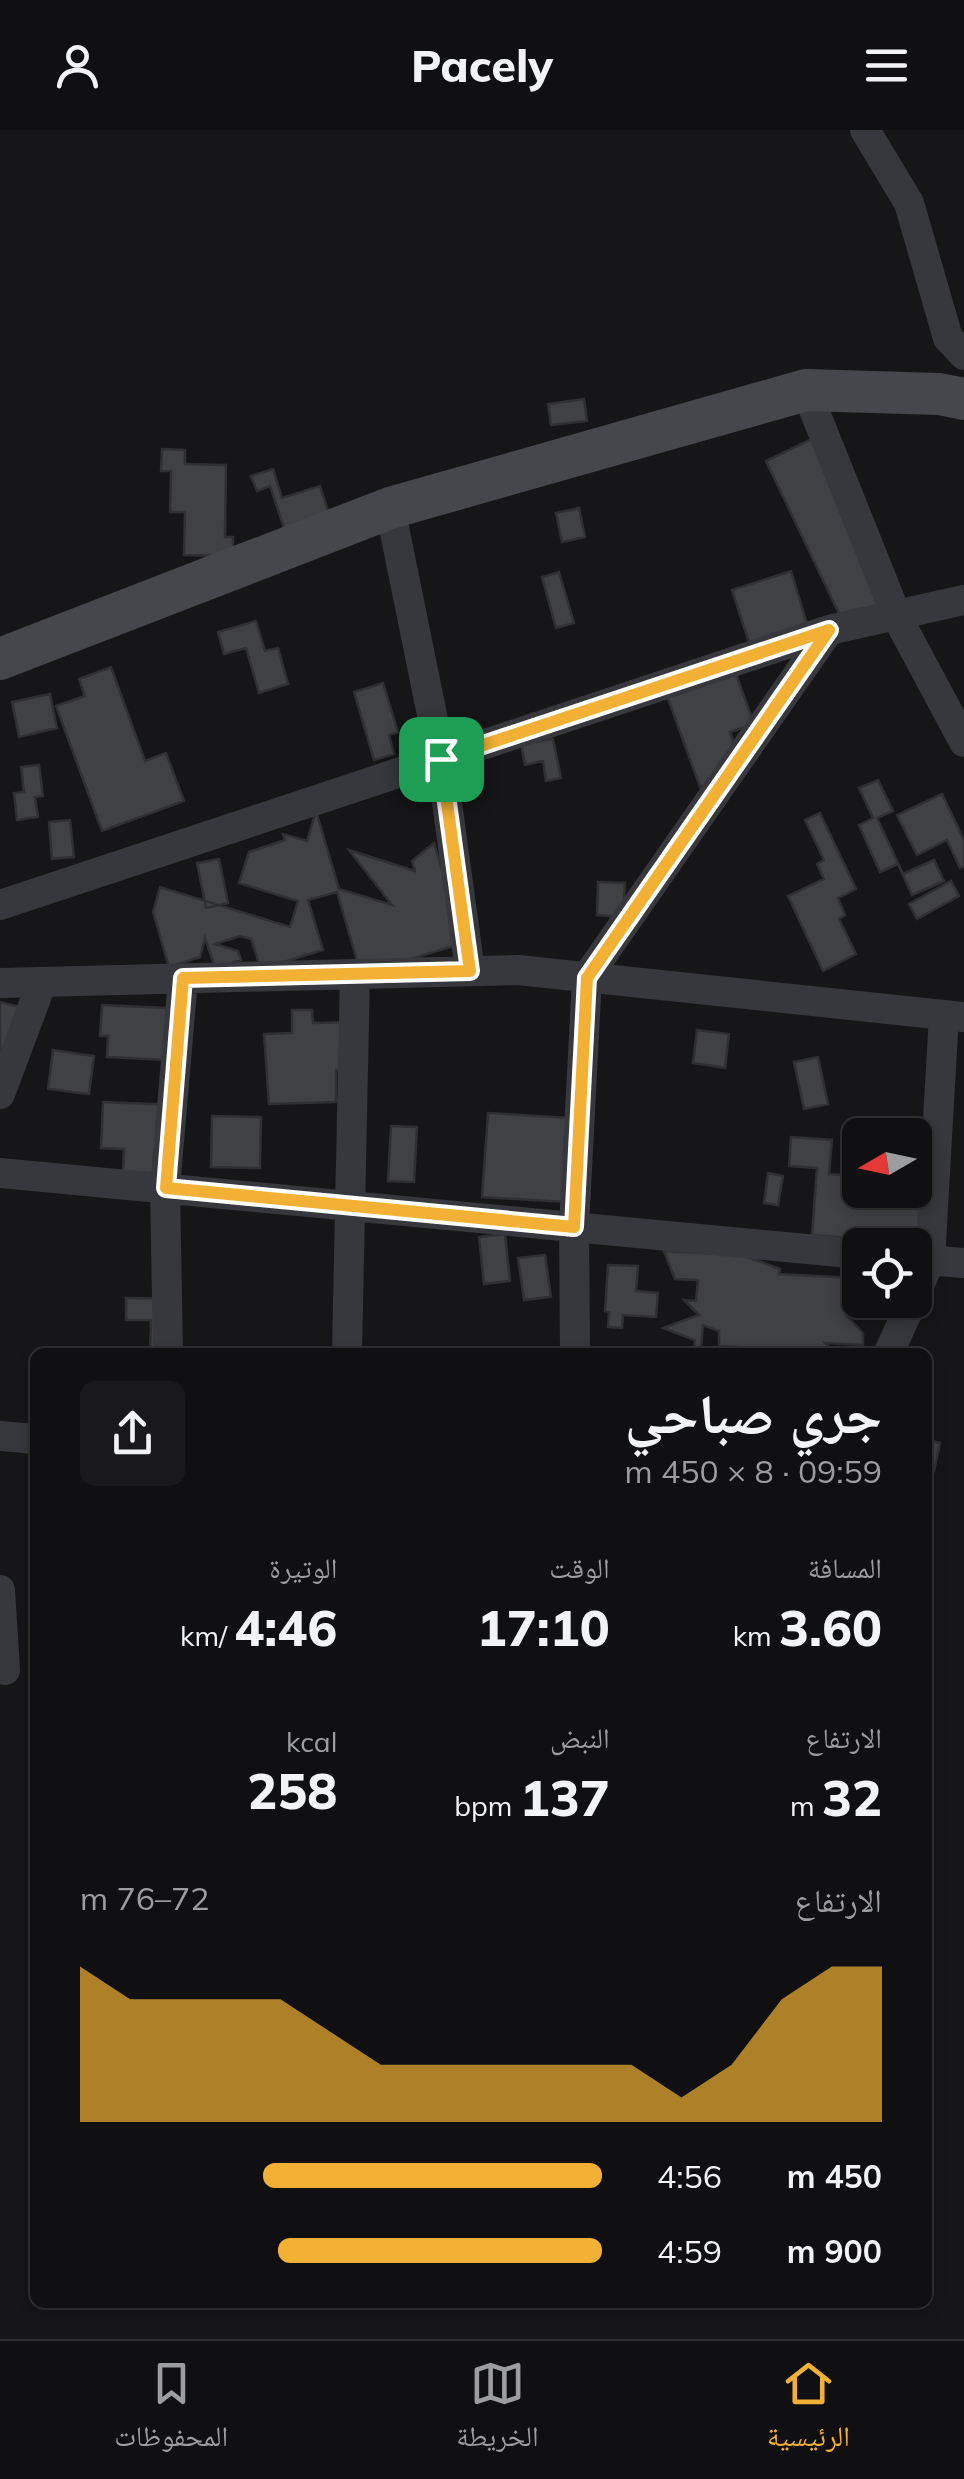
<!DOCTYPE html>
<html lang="ar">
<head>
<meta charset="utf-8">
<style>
	body { margin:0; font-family:Mulish,"Noto Naskh Arabic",sans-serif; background:#19191b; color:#f1f3f6; direction:rtl; height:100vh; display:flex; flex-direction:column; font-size:38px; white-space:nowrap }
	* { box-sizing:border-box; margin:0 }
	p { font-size:32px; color:#9c9d9f }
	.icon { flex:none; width:55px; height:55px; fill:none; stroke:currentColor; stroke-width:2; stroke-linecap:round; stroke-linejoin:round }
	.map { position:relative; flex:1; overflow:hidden; direction:ltr }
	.drawer { position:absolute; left:30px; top:1218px; width:902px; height:960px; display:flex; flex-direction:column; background:#101012; border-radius:15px; box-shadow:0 5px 15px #0003,0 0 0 2px #303032; direction:rtl }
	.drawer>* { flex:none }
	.needle { width:65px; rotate:261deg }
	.fabs { position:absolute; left:842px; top:988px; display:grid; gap:20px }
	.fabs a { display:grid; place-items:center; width:90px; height:90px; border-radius:15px; background:#101012; box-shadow:0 5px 15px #0003,0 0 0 2px #303032; font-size:50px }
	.pin { position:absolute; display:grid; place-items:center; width:85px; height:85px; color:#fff; margin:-42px; border-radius:20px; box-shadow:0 5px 15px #0006 }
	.round { display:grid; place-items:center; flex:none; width:105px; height:105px; border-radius:15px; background:#19191b }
	.summary { display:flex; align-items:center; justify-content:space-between; height:170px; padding:0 50px }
	h1 { font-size:55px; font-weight:800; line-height:75px }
	.stats { display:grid; grid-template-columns:repeat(3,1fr); gap:15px; height:170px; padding:10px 50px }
	.stats div { display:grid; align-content:center }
	.stats b { font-size:50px; font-weight:800 }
	.stats small { font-size:28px; font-weight:400 }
	.stats p { font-size:28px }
	.chart { height:280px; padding:20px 50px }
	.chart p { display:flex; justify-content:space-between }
	.chart svg { width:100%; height:180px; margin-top:10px; fill:#f2b134; opacity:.7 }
	ul { padding:0 50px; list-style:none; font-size:32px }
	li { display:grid; grid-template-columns:160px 120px 1fr; align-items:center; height:75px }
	li i { height:25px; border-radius:12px; background:#f2b134 }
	header { display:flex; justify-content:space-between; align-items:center; height:130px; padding:0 50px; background:#101012; font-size:45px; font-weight:800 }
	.dock { display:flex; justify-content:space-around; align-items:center; height:140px; border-top:2px solid #303032; background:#101012; font-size:28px; color:#9c9d9f }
	.dock a { display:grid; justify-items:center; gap:5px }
	.dock .current { color:#f2b134 }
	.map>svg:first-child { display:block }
</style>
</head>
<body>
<header><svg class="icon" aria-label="menu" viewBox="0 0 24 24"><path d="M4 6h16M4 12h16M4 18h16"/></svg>Pacely<svg class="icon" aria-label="person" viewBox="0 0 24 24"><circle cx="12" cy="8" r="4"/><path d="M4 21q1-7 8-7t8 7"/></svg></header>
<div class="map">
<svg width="964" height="2209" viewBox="0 0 964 2209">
	<rect width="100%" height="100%" fill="#161618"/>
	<path fill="#404145" stroke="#303034" stroke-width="2.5" d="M 584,269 L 587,291 L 551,295 L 548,274 Z
		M 820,305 L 898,468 L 844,494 L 766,331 Z
		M 162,319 L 185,320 L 185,334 L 226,335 L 225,407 L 233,407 L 233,426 L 184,425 L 185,382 L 170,382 L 171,341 L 161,341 Z
		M 273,339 L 282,368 L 320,356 L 330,387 L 285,401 L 270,356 L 257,361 L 251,346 Z
		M 579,378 L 585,407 L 562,412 L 556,383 Z
		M 791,441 L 807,494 L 749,513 L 732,460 Z
		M 559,442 L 574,493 L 556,498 L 542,447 Z
		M 256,491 L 265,521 L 278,518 L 288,554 L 259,563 L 246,518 L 224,524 L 218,502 Z
		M 111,537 L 145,631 L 166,623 L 184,671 L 102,701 L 56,576 L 85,566 L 79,549 Z
		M 735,541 L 754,594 L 730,602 L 744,641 L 700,657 L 667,566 Z
		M 383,553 L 398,602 L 389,605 L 394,624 L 374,630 L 354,562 Z
		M 50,564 L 57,598 L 19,607 L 12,572 Z
		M 553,609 L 561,648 L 546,651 L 543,631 L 525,635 L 521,614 Z
		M 39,635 L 43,666 L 35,667 L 38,687 L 17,690 L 14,663 L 24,662 L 21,637 Z
		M 878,650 L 893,681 L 877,688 L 903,744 L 934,730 L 944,751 L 912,765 L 898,734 L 880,742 L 859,695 L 873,688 L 859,658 Z
		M 942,664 L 964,710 L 964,736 L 960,738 L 947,710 L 917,725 L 897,685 Z
		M 316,681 L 339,759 L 392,775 L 349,720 L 415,741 L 412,731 L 434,713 L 464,813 L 361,844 L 337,762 L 308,770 L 323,820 L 261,839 L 251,809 L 240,806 L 215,814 L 238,821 L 241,830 L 215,838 L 205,808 L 200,827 L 169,837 L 153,782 L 160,757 L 290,797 L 298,771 L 239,753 L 249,722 L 285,710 L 283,704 L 307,711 Z
		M 820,683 L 856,759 L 838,768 L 845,785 L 839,789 L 856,824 L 823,841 L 788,766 L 824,749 L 817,734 L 824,730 L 805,690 Z
		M 70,690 L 74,727 L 52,729 L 49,692 Z
		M 219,729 L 228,773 L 206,778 L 197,733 Z
		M 951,751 L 959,766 L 917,789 L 909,774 Z
		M 598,752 L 625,753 L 623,787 L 597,785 Z
		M 0,872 L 24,878 L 0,951 Z
		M 102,875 L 187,879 L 185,931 L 107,927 L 108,906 L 100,906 Z
		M 292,880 L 312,880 L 313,893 L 346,892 L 348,939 L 336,940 L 336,972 L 269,974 L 264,904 L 292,903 Z
		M 697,900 L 729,904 L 725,938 L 693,933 Z
		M 53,920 L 94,926 L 89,964 L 48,959 Z
		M 818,927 L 828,974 L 804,979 L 794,932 Z
		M 103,972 L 176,975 L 173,1044 L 123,1042 L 124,1019 L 101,1018 Z
		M 488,983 L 585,989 L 580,1073 L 482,1067 Z
		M 212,986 L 261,987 L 260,1038 L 211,1037 Z
		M 391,996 L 417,997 L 414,1052 L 388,1051 Z
		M 791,1007 L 832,1010 L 829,1044 L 860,1046 L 860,1060 L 915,1060 L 915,1038 L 923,1039 L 936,1115 L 812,1105 L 817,1038 L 789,1036 Z
		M 768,1043 L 783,1046 L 778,1075 L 764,1073 Z
		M 505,1104 L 510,1151 L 484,1154 L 479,1107 Z
		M 664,1121 L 742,1125 L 780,1139 L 779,1144 L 853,1148 L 864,1178 L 846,1185 L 863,1203 L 863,1215 L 825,1213 L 835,1222 L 719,1216 L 719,1201 L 703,1195 L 701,1217 L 717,1222 L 694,1222 L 695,1210 L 663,1198 L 699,1185 L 684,1170 L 696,1171 L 698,1150 L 675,1149 Z
		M 545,1125 L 551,1167 L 524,1170 L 518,1128 Z
		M 608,1135 L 638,1136 L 636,1161 L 658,1163 L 656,1187 L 623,1185 L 622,1198 L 608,1197 L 609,1182 L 605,1181 Z
		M 126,1168 L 180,1169 L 179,1222 L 150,1222 L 151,1190 L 126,1190 Z
		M 928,1310 L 940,1313 L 934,1341 L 928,1339 Z"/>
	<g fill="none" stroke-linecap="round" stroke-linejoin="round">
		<path stroke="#37383d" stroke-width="30" d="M 865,0 L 909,73 L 948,208 L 964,225
			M 806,260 L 897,487 L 964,612
			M 390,378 L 441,629 L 470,841
			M 0,775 L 829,500 L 964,470
			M 0,853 L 518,840 L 964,887
			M 0,964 L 42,852
			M 0,1043 L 860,1124
			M 915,1129 L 964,1133
			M 915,1165 L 930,1130 L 944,885
			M 168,1222 L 165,1058 L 183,849
			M 347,1222 L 355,844
			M 575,1222 L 574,1097 L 587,847 L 829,500
			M 889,1222 L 913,1170
			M 0,1306 L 35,1309
			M 0,1460 L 5,1540"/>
		<path stroke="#45474d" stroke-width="42" d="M 0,529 L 390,378 L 806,260 L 939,264 L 964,269"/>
	</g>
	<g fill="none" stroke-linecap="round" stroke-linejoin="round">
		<g stroke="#fff" stroke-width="20">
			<path id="route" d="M 829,500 L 587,848 L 574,1097 L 166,1058 L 183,848 L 470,841 L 441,629 Z"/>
		</g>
		<use href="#route" stroke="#f2b134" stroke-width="12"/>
	</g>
</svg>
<div class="fabs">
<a><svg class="needle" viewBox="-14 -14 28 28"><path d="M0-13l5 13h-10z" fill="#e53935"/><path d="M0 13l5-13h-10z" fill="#9c9d9f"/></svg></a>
<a><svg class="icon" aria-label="locate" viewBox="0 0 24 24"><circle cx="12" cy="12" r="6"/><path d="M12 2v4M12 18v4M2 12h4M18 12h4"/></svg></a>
</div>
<div class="pin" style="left:441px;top:629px;background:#1e9e55"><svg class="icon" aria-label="arrive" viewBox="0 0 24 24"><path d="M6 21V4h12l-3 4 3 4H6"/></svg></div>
<section class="drawer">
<div class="summary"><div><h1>جري صباحي</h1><p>09:59 · 8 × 450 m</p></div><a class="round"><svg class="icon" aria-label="share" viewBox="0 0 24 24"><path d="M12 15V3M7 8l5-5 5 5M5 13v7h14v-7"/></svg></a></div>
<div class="stats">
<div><p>المسافة</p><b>3.60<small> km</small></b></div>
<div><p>الوقت</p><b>17:10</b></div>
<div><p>الوتيرة</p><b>4:46<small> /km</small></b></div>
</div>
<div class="stats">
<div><p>الارتفاع</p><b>32<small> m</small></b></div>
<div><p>النبض</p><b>137<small> bpm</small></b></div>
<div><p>kcal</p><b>258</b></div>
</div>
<div class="chart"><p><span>الارتفاع</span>72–76 m</p>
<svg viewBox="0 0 160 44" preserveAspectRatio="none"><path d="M0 44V6L10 14L20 14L30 14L40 14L50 22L60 30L70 30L80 30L90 30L100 30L110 30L120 38L130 30L140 14L150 6L160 6V44z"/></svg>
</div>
<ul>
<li><b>450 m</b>4:56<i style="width:65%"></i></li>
<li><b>900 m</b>4:59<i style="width:62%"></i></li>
</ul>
</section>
</div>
<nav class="dock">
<a class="current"><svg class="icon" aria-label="home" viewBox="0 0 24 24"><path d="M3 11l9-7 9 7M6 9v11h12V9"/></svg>الرئيسية</a>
<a><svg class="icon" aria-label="map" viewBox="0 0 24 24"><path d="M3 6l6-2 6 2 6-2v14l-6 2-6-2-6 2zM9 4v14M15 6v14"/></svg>الخريطة</a>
<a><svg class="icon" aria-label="saved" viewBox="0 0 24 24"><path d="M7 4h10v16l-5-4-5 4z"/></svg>المحفوظات</a>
</nav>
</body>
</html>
